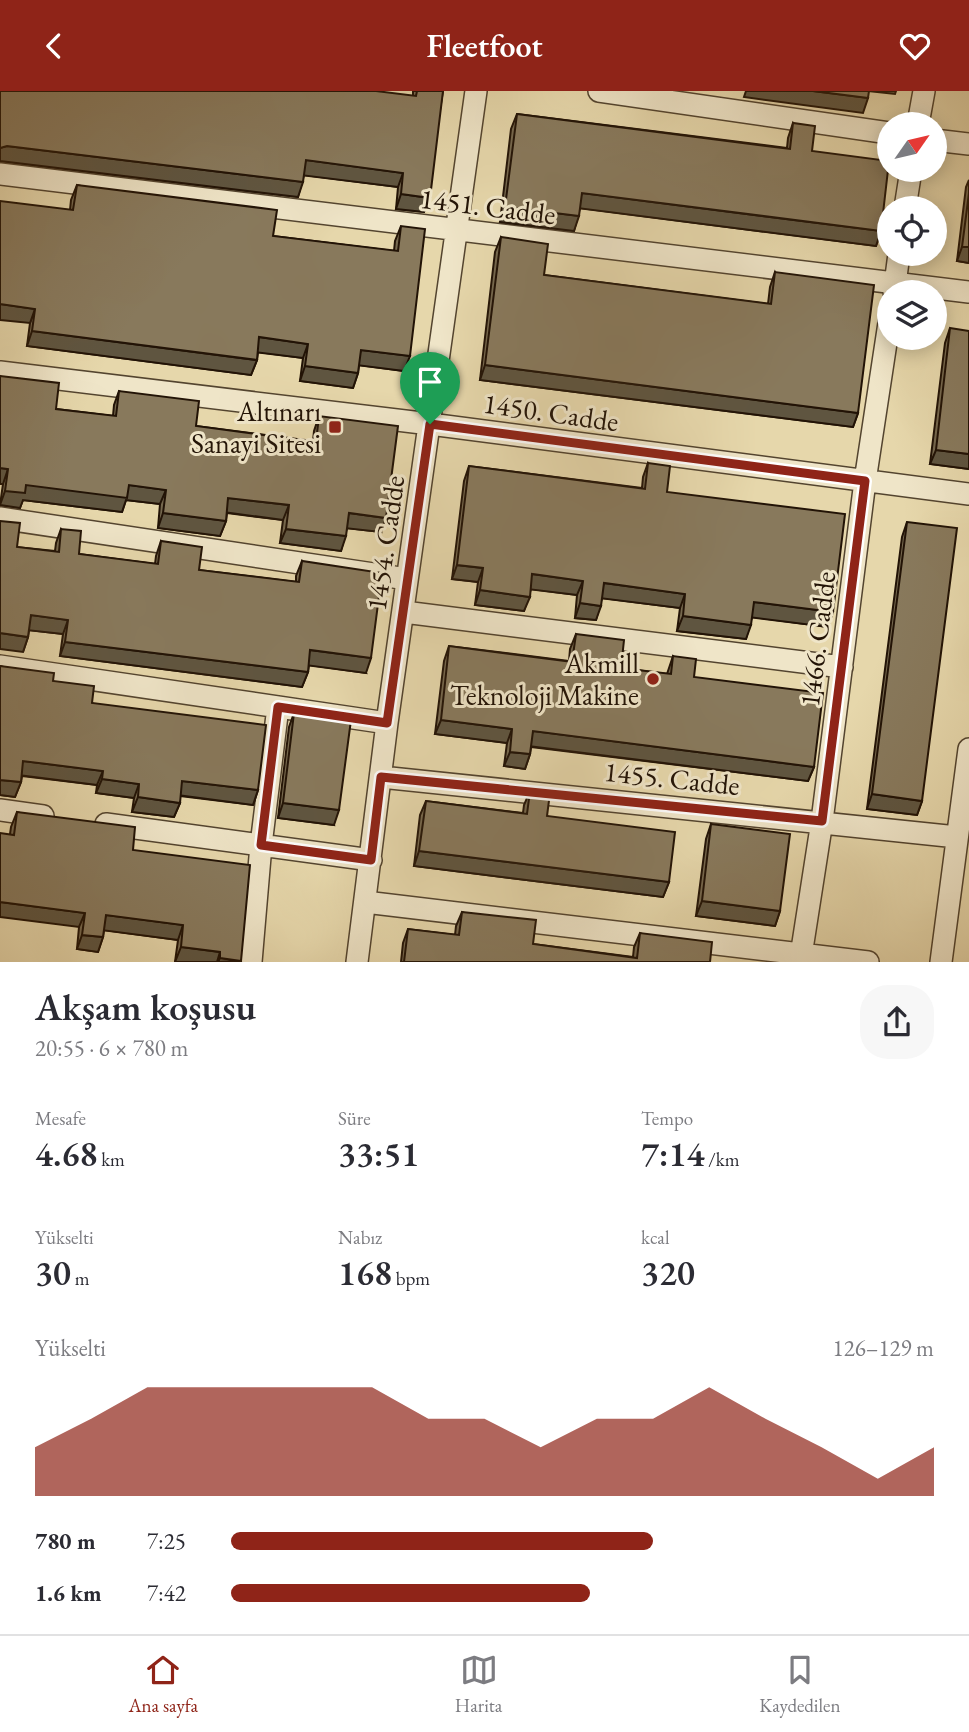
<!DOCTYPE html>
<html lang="tr">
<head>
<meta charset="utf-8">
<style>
	body { margin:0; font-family:"EB Garamond",serif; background:#f7f7f7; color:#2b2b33; height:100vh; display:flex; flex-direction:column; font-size:26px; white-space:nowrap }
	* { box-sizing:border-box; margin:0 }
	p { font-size:23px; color:#7c7c81 }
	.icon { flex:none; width:38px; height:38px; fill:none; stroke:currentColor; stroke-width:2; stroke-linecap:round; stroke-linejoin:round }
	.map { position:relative; height:871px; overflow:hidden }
	.details { display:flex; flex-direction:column; background:#fff; flex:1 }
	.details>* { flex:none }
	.needle { width:46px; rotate:56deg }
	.buttons { position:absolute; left:877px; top:21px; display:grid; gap:14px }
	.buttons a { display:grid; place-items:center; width:70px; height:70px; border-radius:50%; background:#fff; box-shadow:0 4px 18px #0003; font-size:35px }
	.pin { position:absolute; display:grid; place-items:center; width:60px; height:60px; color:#fff; margin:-72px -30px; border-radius:50% 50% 50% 0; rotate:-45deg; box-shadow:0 0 7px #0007 }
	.pin .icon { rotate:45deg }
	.round { display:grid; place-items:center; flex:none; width:74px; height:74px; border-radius:28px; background:#f7f7f7 }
	.head { display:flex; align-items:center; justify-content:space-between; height:119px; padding:0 35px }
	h1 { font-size:38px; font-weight:600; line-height:52px }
	.figures { display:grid; grid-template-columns:repeat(3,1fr); gap:10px; height:119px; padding:7px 35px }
	.figures div { display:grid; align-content:center }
	.figures b { font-size:35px; font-weight:600 }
	.figures small { font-size:19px; font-weight:400 }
	.figures p { font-size:19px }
	.chart { height:196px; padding:14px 35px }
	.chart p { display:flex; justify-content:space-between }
	.chart svg { width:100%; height:126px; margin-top:7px; fill:#8f2418; opacity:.7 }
	ul { padding:0 35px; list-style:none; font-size:23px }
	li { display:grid; grid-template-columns:112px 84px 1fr; align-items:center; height:52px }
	li i { height:18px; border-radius:9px; background:#8f2418 }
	header { display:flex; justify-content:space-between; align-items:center; height:91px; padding:0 35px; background:#8f2418; color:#fff; font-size:32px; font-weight:600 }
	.tab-bar { display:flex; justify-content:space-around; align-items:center; height:98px; border-top:2px solid #e1e1e2; background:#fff; font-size:19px; color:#7c7c81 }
	.tab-bar a { display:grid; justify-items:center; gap:4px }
	.tab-bar .selected { color:#8f2418 }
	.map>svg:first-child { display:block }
</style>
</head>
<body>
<header><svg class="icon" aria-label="back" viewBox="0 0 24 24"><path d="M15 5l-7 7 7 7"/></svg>Fleetfoot<svg class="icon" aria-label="heart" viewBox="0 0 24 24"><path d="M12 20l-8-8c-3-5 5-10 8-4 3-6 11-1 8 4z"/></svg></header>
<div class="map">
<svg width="969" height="871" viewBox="0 0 969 871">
	<rect width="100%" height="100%" fill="#e6d7ab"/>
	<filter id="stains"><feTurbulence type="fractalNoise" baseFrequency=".00286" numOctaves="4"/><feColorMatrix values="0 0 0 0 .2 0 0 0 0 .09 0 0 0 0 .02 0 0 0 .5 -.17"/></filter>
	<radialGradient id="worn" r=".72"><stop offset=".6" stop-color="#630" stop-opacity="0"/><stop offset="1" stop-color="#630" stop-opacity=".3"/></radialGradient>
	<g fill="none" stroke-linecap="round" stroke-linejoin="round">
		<g stroke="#53442f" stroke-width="24">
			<path id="minor" d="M 599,0 L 889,42
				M 918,33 L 924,0
				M 934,49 L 969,53
				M 0,83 L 969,201
				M 905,117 L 911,79
				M 894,201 L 899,163
				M 0,281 L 430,333 L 969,403
				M 0,427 L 407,488
				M 404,521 L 842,576
				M 0,575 L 387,632
				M 381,686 L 957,746
				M 0,719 L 43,725
				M 106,733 L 371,769
				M 365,811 L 868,871
				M 251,871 L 261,754 L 278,616
				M 357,871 L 387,632 L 476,0
				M 800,871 L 822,730 L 865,390 L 889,232
				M 941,871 L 969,658"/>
		</g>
		<use href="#minor" stroke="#efe5c8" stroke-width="21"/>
	</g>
	<path fill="#75684f" stroke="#221306" stroke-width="2" d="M 0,0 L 413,5 L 413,0 L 443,0 L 424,121 L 396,118 L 398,96 L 304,84 L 298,106 L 2,70 Z
		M 517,23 L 787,57 L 788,47 L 793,32 L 812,60 L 881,140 L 876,155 L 580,117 L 574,140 L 500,131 L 511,38 Z
		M 969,89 L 969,172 L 957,170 L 966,96 Z
		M 77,94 L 273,145 L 394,160 L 395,150 L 401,135 L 404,280 L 359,274 L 358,282 L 353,297 L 300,290 L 303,267 L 258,261 L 257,269 L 251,284 L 27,255 L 30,232 L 70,119 L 71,109 Z
		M 501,146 L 544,184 L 768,213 L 770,196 L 775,181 L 858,322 L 853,336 L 480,289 L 495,161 Z
		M 950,237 L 969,378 L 930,373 L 945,252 Z
		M 0,285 L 56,318 L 113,325 L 114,314 L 119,300 L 196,335 L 313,350 L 314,340 L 319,325 L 381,441 L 347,437 L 341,460 L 280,452 L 283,429 L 227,422 L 226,430 L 220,445 L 158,437 L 160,413 L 126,409 L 122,421 L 23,409 L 20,417 L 0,414 L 3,393 Z
		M 648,372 L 667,401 L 828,536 L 752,526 L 746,548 L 677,540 L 680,517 L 602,507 L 596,529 L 575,527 L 577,504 L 531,498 L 524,520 L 475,514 L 478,491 L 452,488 L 464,390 L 469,375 L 642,397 L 643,386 Z
		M 907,431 L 922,710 L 917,724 L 867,718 L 902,446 Z
		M 61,438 L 79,463 L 155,473 L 156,465 L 161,450 L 199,479 L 296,491 L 296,485 L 302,470 L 366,582 L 309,574 L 308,581 L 302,596 L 60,565 L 63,543 L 29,539 L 28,546 L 23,561 L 17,456 L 55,460 L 56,452 Z
		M 576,543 L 621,577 L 667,583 L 673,565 L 694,586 L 814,676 L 808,690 L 531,656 L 530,663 L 525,678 L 504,675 L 507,652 L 435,643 L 444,570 L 449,555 L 569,570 L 570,558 Z
		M 0,575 L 53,590 L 92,612 L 258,699 L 253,714 L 180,705 L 180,712 L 174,726 L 132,721 L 134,707 L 96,702 L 97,694 L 22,685 L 21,691 L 15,706 L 0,704 Z
		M 294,622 L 334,734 L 278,727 L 289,636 Z
		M 530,700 L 547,725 L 669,791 L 663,806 L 414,775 L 420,724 L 426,710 L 523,722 L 524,714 Z
		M 17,721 L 133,759 L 241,871 L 175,871 L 178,849 L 104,839 L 103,846 L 98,861 L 77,858 L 79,836 L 10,743 L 11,736 Z
		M 711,733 L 780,820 L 775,835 L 696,825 L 706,748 Z
		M 462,821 L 533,853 L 633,866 L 634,856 L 640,842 L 710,871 L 401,871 L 403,852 L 408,838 L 455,844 L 456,835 Z"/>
	<path fill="#5f5540" stroke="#221306" stroke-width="2" d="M 746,0 L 813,0 L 868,7 L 863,22 L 744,6 Z
		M 868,0 L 896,0 L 895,3 Z
		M 7,55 L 303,91 L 298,106 L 0,70 L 0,57 Z
		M 306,69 L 403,82 L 398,96 L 300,84 Z
		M 582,102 L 881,140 L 876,155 L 577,117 Z
		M 401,103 L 430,107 L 424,121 L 396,118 Z
		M 505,116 L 579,125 L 574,140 L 500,131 Z
		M 962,156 L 969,156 L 969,172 L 957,170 Z
		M 0,213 L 35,218 L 30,232 L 0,229 Z
		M 32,240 L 257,269 L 251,284 L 27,255 Z
		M 259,246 L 308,253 L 303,267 L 254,261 Z
		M 361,259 L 410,265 L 404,280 L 356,274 Z
		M 485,274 L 858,322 L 853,336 L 480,289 Z
		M 305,275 L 358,282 L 353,297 L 300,290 Z
		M 936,359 L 969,363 L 969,378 L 930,373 Z
		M 0,377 L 8,378 L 3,393 L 0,393 Z
		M 26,394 L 129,394 L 166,399 L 160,413 L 126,409 L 122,421 L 23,409 L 20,417 L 0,414 L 5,400 Z
		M 228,407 L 289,414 L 283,429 L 223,421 Z
		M 163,422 L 226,430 L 220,445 L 158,437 Z
		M 349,422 L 386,427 L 381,441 L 344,437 Z
		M 286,438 L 346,445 L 341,460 L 280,452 Z
		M 457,474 L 483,477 L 478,491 L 452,488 Z
		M 532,483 L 583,490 L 577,504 L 527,498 Z
		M 604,492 L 685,503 L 680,517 L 599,507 Z
		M 480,499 L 530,506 L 524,520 L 475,514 Z
		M 754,511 L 833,521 L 828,536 L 748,526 Z
		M 580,512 L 601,515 L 596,529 L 575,527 Z
		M 31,524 L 68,529 L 63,543 L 26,539 Z
		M 683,525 L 751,534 L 746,548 L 677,540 Z
		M 0,542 L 28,546 L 23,561 L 0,558 Z
		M 65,551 L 308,581 L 302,596 L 60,565 Z
		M 310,559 L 371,567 L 366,582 L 305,574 Z
		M 441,629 L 512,638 L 507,652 L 435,643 Z
		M 533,640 L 814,676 L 808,690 L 528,655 Z
		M 510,661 L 530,663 L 525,678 L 504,675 Z
		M 23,670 L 103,680 L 97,694 L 18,684 Z
		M 102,688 L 139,693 L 134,707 L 96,702 Z
		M 0,689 L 21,691 L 15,706 L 0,704 Z
		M 182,690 L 258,699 L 253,714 L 177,704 Z
		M 872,703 L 922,710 L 917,724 L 867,718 Z
		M 138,706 L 180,712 L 174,726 L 132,721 Z
		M 283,712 L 339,719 L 334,734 L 278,727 Z
		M 419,760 L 669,791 L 663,806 L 414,775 Z
		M 702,810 L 780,820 L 775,835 L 696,825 Z
		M 0,811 L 85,822 L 79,836 L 0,826 Z
		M 106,824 L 183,834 L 178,849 L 101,839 Z
		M 82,844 L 103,846 L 98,861 L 77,858 Z
		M 181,856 L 220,861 L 217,871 L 175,871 Z
		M 220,867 L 241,870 L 218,871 Z"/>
	<path fill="#88795c" stroke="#221306" stroke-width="2" d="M 0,0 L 376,0 L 416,5 L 417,0 L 443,0 L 430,107 L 401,103 L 403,82 L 306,69 L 303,91 L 7,55 L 0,57 Z
		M 813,0 L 869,0 L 868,7 Z
		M 517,23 L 790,58 L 793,32 L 815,35 L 812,60 L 889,70 L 881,140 L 582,102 L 579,125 L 505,116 Z
		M 77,94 L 277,119 L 273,145 L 398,160 L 401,135 L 425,138 L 410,265 L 361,259 L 358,282 L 305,275 L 308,253 L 259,246 L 257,269 L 32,240 L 35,218 L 0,213 L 0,110 L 73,119 Z
		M 969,102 L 969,156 L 962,156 Z
		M 501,146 L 548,153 L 544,184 L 771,213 L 775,181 L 874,194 L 858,322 L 485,274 Z
		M 950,237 L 969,240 L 969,363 L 936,359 Z
		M 0,285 L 59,292 L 56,318 L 116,325 L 119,300 L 199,310 L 196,335 L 316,351 L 319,325 L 398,335 L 386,427 L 349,422 L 346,445 L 286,438 L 289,414 L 228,407 L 226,430 L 163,422 L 166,399 L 129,394 L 127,407 L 26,394 L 25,402 L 5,400 L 8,378 L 0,377 Z
		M 648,372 L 670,375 L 667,401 L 845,423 L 833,521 L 754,511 L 751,534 L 683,525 L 685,503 L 604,492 L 601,515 L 580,512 L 583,490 L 532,483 L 530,506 L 480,499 L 483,477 L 457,474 L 469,375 L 645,398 Z
		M 0,430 L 20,432 L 17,456 L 59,461 L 61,438 L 81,440 L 79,463 L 158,473 L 161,450 L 202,456 L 199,479 L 299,491 L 302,470 L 382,482 L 371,567 L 310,559 L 308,581 L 65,551 L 68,529 L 31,524 L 28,546 L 0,542 Z
		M 907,431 L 957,437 L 922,710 L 872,703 Z
		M 576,543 L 624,549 L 621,577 L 671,583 L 673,565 L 696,568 L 694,586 L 823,602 L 814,676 L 533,640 L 530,663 L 510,661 L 512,638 L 441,629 L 449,555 L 572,571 Z
		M 0,575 L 54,582 L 53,590 L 94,595 L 92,612 L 266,634 L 258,699 L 182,690 L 180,712 L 138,706 L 139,693 L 102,688 L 103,680 L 23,670 L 21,691 L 0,689 Z
		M 294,622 L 351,629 L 339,719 L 283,712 Z
		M 530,700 L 550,702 L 547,725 L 675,741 L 669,791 L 419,760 L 426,710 L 527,723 Z
		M 17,721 L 135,736 L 133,759 L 250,774 L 241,870 L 220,867 L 220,861 L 181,856 L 183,834 L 106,824 L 103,846 L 82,844 L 85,822 L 0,811 L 0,742 L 14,744 Z
		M 711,733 L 790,743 L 780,820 L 702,810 Z
		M 462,821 L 536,829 L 533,853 L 637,867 L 640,842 L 712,851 L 710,871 L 404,871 L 408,838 L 459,844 Z"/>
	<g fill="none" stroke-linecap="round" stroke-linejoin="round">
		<g stroke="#fff" stroke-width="14">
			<path id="route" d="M 430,333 L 865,390 L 822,730 L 381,686 L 371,769 L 261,754 L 278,616 L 387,632 Z"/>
		</g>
		<use href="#route" stroke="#8f2418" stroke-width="9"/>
	</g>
	<g fill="#8f2418" stroke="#efe5c8" stroke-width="2.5">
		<rect x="328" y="329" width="14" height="14" rx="3.5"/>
		<circle cx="653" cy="588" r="7"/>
	</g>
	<g text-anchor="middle" stroke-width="6" stroke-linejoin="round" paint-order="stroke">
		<g font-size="28" fill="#221306" stroke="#efe5c8">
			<text transform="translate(488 115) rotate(7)" y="10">1451. Cadde</text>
			<text transform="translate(551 321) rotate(8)" y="10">1450. Cadde</text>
			<text transform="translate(385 452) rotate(-82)" y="10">1454. Cadde</text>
			<text transform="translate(817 548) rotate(-83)" y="10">1466. Cadde</text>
			<text transform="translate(672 687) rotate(6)" y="10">1455. Cadde</text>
		</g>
		<g font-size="28" fill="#221306" stroke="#efe5c8" text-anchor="end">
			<text x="321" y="330">Altınarı<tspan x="321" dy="32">Sanayi Sitesi</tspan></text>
			<text x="639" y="582">Akmill<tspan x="639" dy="32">Teknoloji Makine</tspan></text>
		</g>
	</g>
	<rect width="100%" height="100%" filter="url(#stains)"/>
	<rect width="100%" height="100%" fill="url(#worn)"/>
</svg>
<div class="buttons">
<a><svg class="needle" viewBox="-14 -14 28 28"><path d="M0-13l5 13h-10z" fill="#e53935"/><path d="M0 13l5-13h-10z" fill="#7c7c81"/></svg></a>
<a><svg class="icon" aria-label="locate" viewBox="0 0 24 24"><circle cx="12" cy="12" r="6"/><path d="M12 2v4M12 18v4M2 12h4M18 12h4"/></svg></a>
<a><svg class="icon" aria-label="layers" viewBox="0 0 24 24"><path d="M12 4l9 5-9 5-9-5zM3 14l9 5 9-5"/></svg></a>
</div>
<div class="pin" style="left:430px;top:333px;background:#1e9e55"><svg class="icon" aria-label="arrive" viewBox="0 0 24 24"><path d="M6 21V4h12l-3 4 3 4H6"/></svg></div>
</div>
<section class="details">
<div class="head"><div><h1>Akşam koşusu</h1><p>20:55 · 6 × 780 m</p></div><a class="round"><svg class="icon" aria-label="share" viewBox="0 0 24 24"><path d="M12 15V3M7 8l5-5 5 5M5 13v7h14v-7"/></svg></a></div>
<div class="figures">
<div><p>Mesafe</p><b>4.68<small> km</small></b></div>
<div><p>Süre</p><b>33:51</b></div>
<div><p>Tempo</p><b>7:14<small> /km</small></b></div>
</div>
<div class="figures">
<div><p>Yükselti</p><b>30<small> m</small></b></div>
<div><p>Nabız</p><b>168<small> bpm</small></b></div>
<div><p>kcal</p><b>320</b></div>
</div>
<div class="chart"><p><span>Yükselti</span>126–129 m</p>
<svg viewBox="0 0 160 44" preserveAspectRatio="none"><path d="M0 44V27L10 17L20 6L30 6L40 6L50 6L60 6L70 17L80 17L90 27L100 17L110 17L120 6L130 17L140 27L150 38L160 27V44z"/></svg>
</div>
<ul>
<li><b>780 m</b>7:25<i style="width:60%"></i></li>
<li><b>1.6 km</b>7:42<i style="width:51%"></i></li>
</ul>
</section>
<nav class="tab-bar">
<a class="selected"><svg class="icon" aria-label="home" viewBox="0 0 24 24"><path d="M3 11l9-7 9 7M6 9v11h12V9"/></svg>Ana sayfa</a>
<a><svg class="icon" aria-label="map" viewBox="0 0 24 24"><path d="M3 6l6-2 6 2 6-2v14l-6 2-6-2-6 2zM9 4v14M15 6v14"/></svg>Harita</a>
<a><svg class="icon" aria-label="saved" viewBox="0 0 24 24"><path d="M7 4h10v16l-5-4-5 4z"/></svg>Kaydedilen</a>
</nav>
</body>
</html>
